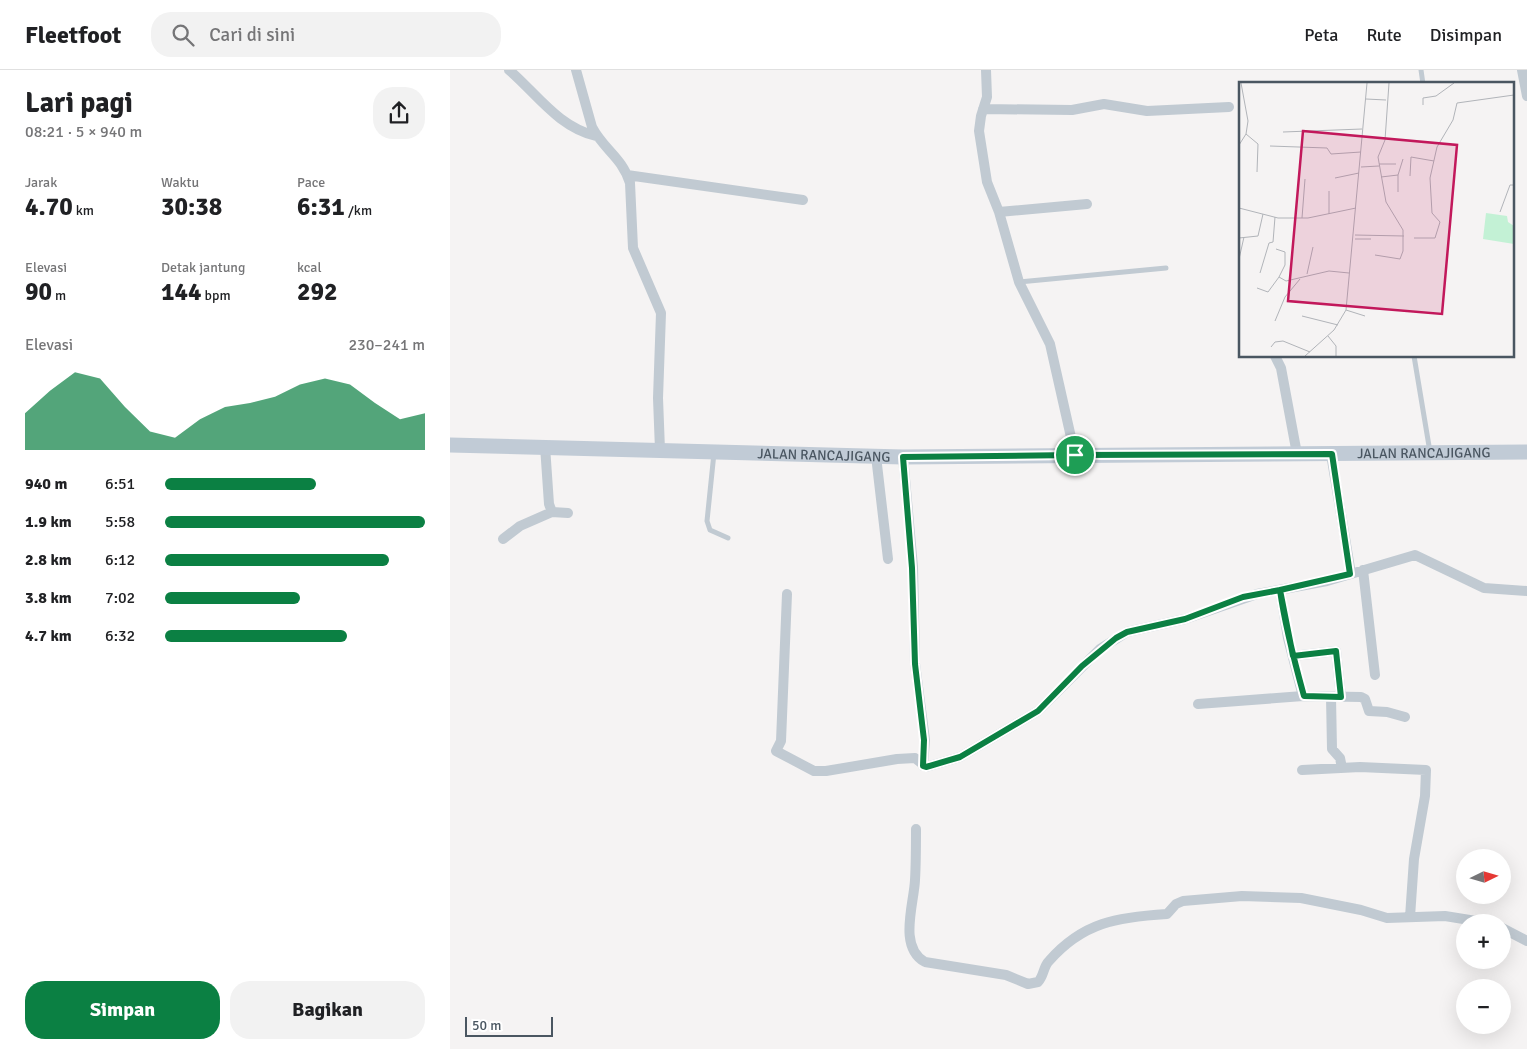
<!DOCTYPE html>
<html lang="id">
<head>
<meta charset="utf-8">
<style>
	body { margin:0; font-family:Signika,sans-serif; background:#f2f2f2; color:#202124; height:100vh; display:flex; flex-direction:column; font-size:19px; white-space:nowrap }
	* { box-sizing:border-box; margin:0 }
	p { font-size:16px; color:#757577 }
	.icon { flex:none; width:28px; height:28px; fill:none; stroke:currentColor; stroke-width:2; stroke-linecap:round; stroke-linejoin:round }
	.map { position:relative; flex:1; overflow:hidden }
	.details { display:flex; flex-direction:column; background:#fff; width:450px }
	.details>* { flex:none }
	.needle { width:32px; rotate:85deg }
	.fabs { position:absolute; left:1006px; top:779px; display:grid; gap:10px }
	.fabs a { display:grid; place-items:center; width:55px; height:55px; border-radius:50%; background:#fff; box-shadow:0 5px 20px #0002; font-size:25px }
	.scale { position:absolute; left:15px; bottom:12px; width:88px; box-sizing:border-box; padding-left:5px; border:2px solid #4a5661; border-top:0; font-size:14px; line-height:18px; white-space:nowrap; color:#4a5661; -webkit-text-stroke:4px #fff; paint-order:stroke }
	.pin { position:absolute; display:grid; place-items:center; width:42px; height:42px; color:#fff; margin:-21px; border:2px solid #fff; border-radius:50%; box-shadow:0 1px 5px #0007 }
	.round { display:grid; place-items:center; flex:none; width:52px; height:52px; border-radius:20px; background:#f2f2f2 }
	.head { display:flex; align-items:center; justify-content:space-between; height:85px; padding:0 25px }
	h1 { font-size:28px; font-weight:700; line-height:38px }
	.metrics { display:grid; grid-template-columns:repeat(3,1fr); gap:8px; height:85px; padding:5px 25px }
	.metrics div { display:grid; align-content:center }
	.metrics b { font-size:25px; font-weight:700 }
	.metrics small { font-size:14px; font-weight:400 }
	.metrics p { font-size:14px }
	.chart { height:140px; padding:10px 25px }
	.chart p { display:flex; justify-content:space-between }
	.chart svg { width:100%; height:90px; margin-top:5px; fill:#0b8043; opacity:.7 }
	.button { display:flex; gap:10px; margin-top:auto; padding:10px 25px }
	.button a { flex:1; height:58px; border-radius:20px; background:#0b8043; color:#fff; font-size:20px; font-weight:700; line-height:58px; text-align:center }
	.button a+a { background:#f2f2f2; color:#202124 }
	ul { padding:0 25px; list-style:none; font-size:16px }
	li { display:grid; grid-template-columns:80px 60px 1fr; align-items:center; height:38px }
	li i { height:12px; border-radius:6px; background:#0b8043 }
	header { display:flex; align-items:center; gap:30px; box-sizing:border-box; height:70px; padding:0 25px; background:#fff; border-bottom:1px solid #e0e0e0 }
	header strong { font-size:24px }
	nav { display:flex; gap:28px; margin-inline-start:auto; font-size:18px }
	.search { width:350px; height:45px; background:#f2f2f2; display:flex; align-items:center; gap:12px; box-sizing:border-box; padding:0 18px; border-radius:20px; color:#757577; font-size:19px }
	main { display:flex; flex:1; min-height:0 }
	.map>svg:first-child { display:block }
</style>
</head>
<body>
<header>
<strong>Fleetfoot</strong>
<div class="search"><svg class="icon" aria-label="search" viewBox="0 0 24 24"><circle cx="10" cy="10" r="6"/><path d="M15 15l6 6"/></svg>Cari di sini</div>
<nav><a>Peta</a><a>Rute</a><a>Disimpan</a></nav>
</header>
<main>
<section class="details">
<div class="head"><div><h1>Lari pagi</h1><p>08:21 · 5 × 940 m</p></div><a class="round"><svg class="icon" aria-label="share" viewBox="0 0 24 24"><path d="M12 15V3M7 8l5-5 5 5M5 13v7h14v-7"/></svg></a></div>
<div class="metrics">
<div><p>Jarak</p><b>4.70<small> km</small></b></div>
<div><p>Waktu</p><b>30:38</b></div>
<div><p>Pace</p><b>6:31<small> /km</small></b></div>
</div>
<div class="metrics">
<div><p>Elevasi</p><b>90<small> m</small></b></div>
<div><p>Detak jantung</p><b>144<small> bpm</small></b></div>
<div><p>kcal</p><b>292</b></div>
</div>
<div class="chart"><p><span>Elevasi</span>230–241 m</p>
<svg viewBox="0 0 160 44" preserveAspectRatio="none"><path d="M0 44V26L10 15L20 6L30 9L40 23L50 35L60 38L70 29L80 23L90 21L100 18L110 12L120 9L130 12L140 21L150 29L160 26V44z"/></svg>
</div>
<ul>
<li><b>940 m</b>6:51<i style="width:58%"></i></li>
<li><b>1.9 km</b>5:58<i style="width:100%"></i></li>
<li><b>2.8 km</b>6:12<i style="width:86%"></i></li>
<li><b>3.8 km</b>7:02<i style="width:52%"></i></li>
<li><b>4.7 km</b>6:32<i style="width:70%"></i></li>
</ul>
<div class="button"><a>Simpan</a><a>Bagikan</a></div>
</section>
<div class="map">
<svg width="1077" height="979" viewBox="0 0 1077 979">
	<rect width="100%" height="100%" fill="#f5f3f3"/>
	<g fill="none" stroke-linecap="round" stroke-linejoin="round">
		<path stroke="#c1cad2" stroke-width="5" d="M 971,0 L 973,14
			M 569,212 L 716,198
			M 964,286 L 980,382
			M 264,383 L 257,451 L 260,460 L 278,468"/>
		<path stroke="#c1cad2" stroke-width="10" d="M 59,0 C 87,24 108,57 146,66
			M 126,0 L 142,57 C 154,80 172,87 180,113 L 183,178 L 211,243 L 208,328 L 210,380
			M 536,0 L 537,27 L 531,46 L 529,61 L 537,112 L 549,142 L 569,212 L 600,274 L 625,385
			M 1072,0 L 1077,26
			M 533,39 L 622,40 L 654,34 L 697,41 L 779,37
			M 177,105 L 353,130
			M 549,142 L 637,134
			M 825,286 L 831,298 L 847,384
			M 95,376 L 99,434 L 102,442 L 118,443
			M 881,384 L 901,504
			M 426,386 L 438,489
			M 453,387 L 463,497 L 465,594 L 475,670 L 473,696
			M 53,469 L 70,456 L 102,442
			M 913,500 L 925,605
			M 830,520 L 838,568 L 853,626 L 911,627 L 915,629 L 919,641 L 937,642 L 955,647
			M 337,524 L 331,671 L 326,681 L 364,701 L 376,701 L 447,689 L 465,688 L 476,697 L 510,687 L 588,641 L 650,579 L 677,562 L 735,549 L 807,524 L 877,511 L 965,485 L 1034,518 L 1077,521
			M 843,586 L 886,581 L 891,627
			M 881,627 L 882,679 L 890,688 L 892,698
			M 748,634 L 853,626
			M 852,700 L 910,697 L 976,700 L 975,726 L 964,789 L 960,847
			M 466,759 C 466,776 466,793 465,810 C 464,834 448,877 475,892 L 556,905 L 578,914 L 588,912 C 594,906 593,897 599,891 C 633,852 668,847 717,844 L 726,834 L 733,831 L 792,826 L 851,828 L 911,840 L 937,848 L 995,846 L 1032,852
			M 1052,858 L 1077,871"/>
		<path stroke="#c1cbd6" stroke-width="15" id="s1" d="M 0,375 L 453,387 L 1077,382"/>
	</g>
	<g fill="none" stroke-linecap="round" stroke-linejoin="round">
		<g stroke="#fff" stroke-width="10">
			<path id="route" d="M 625,385 L 453,387 L 462,498 L 465,594 L 474,670 L 473,696 L 476,697 L 510,687 L 588,641 L 632,596 L 666,568 L 677,562 L 735,549 L 793,527 L 830,520 C 835,556 844,590 854,626 L 891,627 L 886,581 L 843,586 L 830,520 L 900,504 L 882,384 L 625,385"/>
		</g>
		<use href="#route" stroke="#0b8043" stroke-width="6"/>
	</g>
	<g text-anchor="middle" stroke-width="4" stroke-linejoin="round" paint-order="stroke">
		<g font-size="14" fill="#4a5661" stroke="#fff">
			<text dy="5" stroke="none"><textPath href="#s1" startOffset="974">JALAN RANCAJIGANG</textPath></text>
			<text dy="5" stroke="none"><textPath href="#s1" startOffset="374">JALAN RANCAJIGANG</textPath></text>
		</g>
	</g>
	<g transform="translate(789 12)">
		<rect width="275" height="275" fill="#f5f3f3"/>
		<path d="M 247,131 L 268,134 L 269,140 L 275,144 L 275,162 L 244,157 Z" fill="#c3f1d5"/>
		<path fill="none" stroke="#b1b4b9" stroke-width="1" d="M 127,17 L 147,18M 184,23 L 184,16 L 197,14 L 215,1M 44,50 L 123,47M 7,52 L 19,62 L 18,90M 0,63 L 7,52 L 9,39 L 2,1M 31,64 L 88,66 L 92,72 L 122,70M 140,82 L 157,82M 122,85 L 140,84M 171,94 L 172,75 L 195,79M 142,95 L 159,93 L 164,77M 96,96 L 120,91M 90,109 L 90,132M 159,110 L 159,93M 0,126 L 39,136 L 69,136 L 117,126M 261,130 L 271,103 L 275,103M 63,136 L 66,97M 116,153 L 165,154M 0,156 L 19,154 L 24,132M 175,156 L 196,156 L 201,140 L 193,131 L 191,96 L 198,65 L 214,38 L 218,21 L 275,13M 116,157 L 132,157M 37,167 L 46,170 L 46,183 L 40,195 L 47,199 L 90,189 L 110,191M 136,173 L 161,177 L 164,169 L 164,148 L 147,120 L 139,75 L 146,58 L 150,1M 0,177 L 5,155M 21,191 L 30,161 L 34,160 L 36,135M 68,192 L 74,165M 18,206 L 29,210 L 40,195M 107,228 L 126,234M 63,234 L 99,243M 36,239 L 46,215 L 61,197M 89,254 L 97,264 L 97,274M 32,265 L 36,260 L 44,259 L 71,270M 66,274 L 95,248 L 107,228 L 128,1"/>
		<path fill="#c2185b" fill-opacity="0.15" stroke="#c2185b" stroke-width="2.5" d="M 64,49 L 218,63 L 203,232 L 49,219 Z"/>
		<rect width="275" height="275" fill="none" stroke="#4a5661" stroke-width="2.5"/>
	</g>
</svg>
<div class="fabs">
<a><svg class="needle" viewBox="-14 -14 28 28"><path d="M0-13l5 13h-10z" fill="#e53935"/><path d="M0 13l5-13h-10z" fill="#757577"/></svg></a>
<a>+</a>
<a>−</a>
</div>
<div class="scale">50 m</div>
<div class="pin" style="left:625px;top:385px;background:#1e9e55"><svg class="icon" aria-label="arrive" viewBox="0 0 24 24"><path d="M6 21V4h12l-3 4 3 4H6"/></svg></div>
</div>
</main>
</body>
</html>
